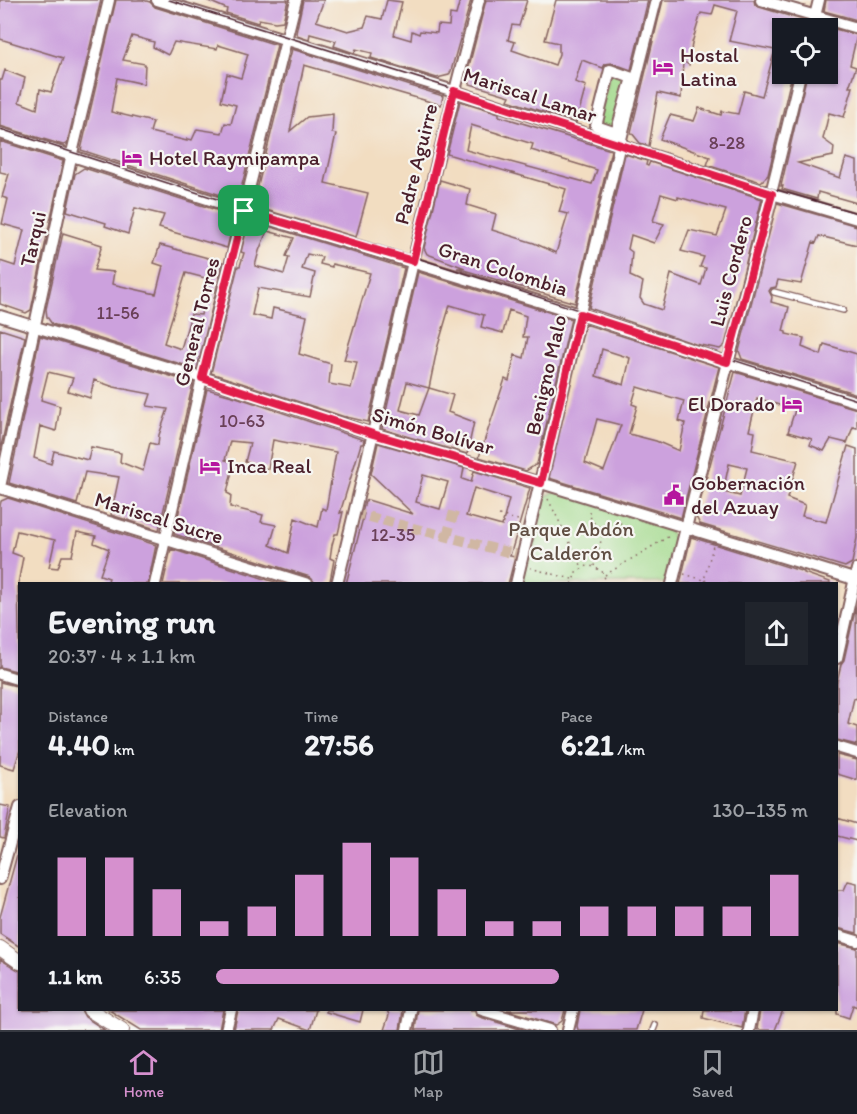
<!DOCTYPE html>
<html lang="en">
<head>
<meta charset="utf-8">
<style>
	body { margin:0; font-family:Itim,sans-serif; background:#20242c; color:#f1f3f6; height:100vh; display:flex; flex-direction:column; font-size:22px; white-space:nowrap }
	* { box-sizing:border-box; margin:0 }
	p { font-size:20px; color:#9ea1a6 }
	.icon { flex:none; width:33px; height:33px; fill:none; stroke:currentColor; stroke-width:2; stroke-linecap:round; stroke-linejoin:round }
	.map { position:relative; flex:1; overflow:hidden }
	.drawer { position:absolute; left:18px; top:582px; width:820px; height:429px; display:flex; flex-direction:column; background:#171b24; border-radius:0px; box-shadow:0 2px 4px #0004 }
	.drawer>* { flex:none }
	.buttons { position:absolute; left:772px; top:18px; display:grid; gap:12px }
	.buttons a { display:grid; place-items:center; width:66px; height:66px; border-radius:0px; background:#171b24; box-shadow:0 2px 4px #0004; font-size:30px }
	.pin { position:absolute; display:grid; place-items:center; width:51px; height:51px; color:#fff; margin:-26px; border-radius:12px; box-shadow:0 3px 9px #0006 }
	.round { display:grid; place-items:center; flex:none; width:63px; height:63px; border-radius:0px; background:#20242c }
	.head { display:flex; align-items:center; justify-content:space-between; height:102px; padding:0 30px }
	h1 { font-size:33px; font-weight:800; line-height:45px }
	.stats { display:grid; grid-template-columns:repeat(3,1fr); gap:9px; height:102px; padding:6px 30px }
	.stats div { display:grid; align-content:center }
	.stats b { font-size:30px; font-weight:800 }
	.stats small { font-size:16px; font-weight:400 }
	.stats p { font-size:16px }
	.chart { height:168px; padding:12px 30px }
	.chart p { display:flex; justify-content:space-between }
	.chart svg { width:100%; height:108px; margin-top:6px; stroke:#d690ce; stroke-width:6 }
	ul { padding:0 30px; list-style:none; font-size:20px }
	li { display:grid; grid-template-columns:96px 72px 1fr; align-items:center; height:45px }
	li i { height:15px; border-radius:8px; background:#d690ce }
	.tabs { display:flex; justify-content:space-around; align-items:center; height:84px; border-top:2px solid #363941; background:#171b24; font-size:16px; color:#9ea1a6 }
	.tabs a { display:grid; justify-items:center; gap:3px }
	.tabs .current { color:#d690ce }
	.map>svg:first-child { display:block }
</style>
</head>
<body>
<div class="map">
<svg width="857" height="1030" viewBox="0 0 857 1030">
	<rect width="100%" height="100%" fill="#f6f6f2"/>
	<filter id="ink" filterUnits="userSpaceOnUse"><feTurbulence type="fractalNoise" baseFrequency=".0167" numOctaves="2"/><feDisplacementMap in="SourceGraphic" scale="12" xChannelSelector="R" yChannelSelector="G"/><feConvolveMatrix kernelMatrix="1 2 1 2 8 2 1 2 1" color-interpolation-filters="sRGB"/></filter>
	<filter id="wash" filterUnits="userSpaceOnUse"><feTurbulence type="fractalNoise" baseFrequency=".008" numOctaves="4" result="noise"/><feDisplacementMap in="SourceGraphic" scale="24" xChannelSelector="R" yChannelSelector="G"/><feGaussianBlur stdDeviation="1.35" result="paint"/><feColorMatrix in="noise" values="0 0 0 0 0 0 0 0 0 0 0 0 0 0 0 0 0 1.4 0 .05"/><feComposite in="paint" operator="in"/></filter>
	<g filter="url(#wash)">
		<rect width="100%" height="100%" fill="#f2ddc1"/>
		<path fill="#a1d98a" stroke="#767c5a" stroke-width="1.5" d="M 610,70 L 632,78 L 616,133 L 596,126 Z
			M 555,491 L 666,526 L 677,543 L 668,583 L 517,584 L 538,501 Z"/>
		<g id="blocks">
			<path fill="#cca1dd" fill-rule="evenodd" d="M 0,0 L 101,0 L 67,144 L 63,145 L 0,126 L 0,80 L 2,80 L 5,70 L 25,78 L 19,102 L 37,109 L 40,89 L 51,92 L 63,58 L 0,39 Z
				M 116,0 L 143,0 L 150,2 L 155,7 L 277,45 L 239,197 L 233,199 L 81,150 ZM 132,36 L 154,42 L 153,47 L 168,55 L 174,42 L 217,49 L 218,45 L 248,54 L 241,78 L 227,74 L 221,101 L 236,105 L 231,124 L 225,123 L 222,133 L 197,129 L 192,140 L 187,139 L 187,141 L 150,132 L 153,122 L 111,112 L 117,78 L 144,84 L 145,64 L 123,60 Z
				M 206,0 L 288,0 L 283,21 L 275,22 L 259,19 L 258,23 L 226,13 L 227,9 Z
				M 303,0 L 324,0 L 316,21 L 348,31 L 364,27 L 368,16 L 382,19 L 387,0 L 402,2 L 394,35 L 411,40 L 412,31 L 419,34 L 420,31 L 437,33 L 438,25 L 449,26 L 450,14 L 456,15 L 460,0 L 471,0 L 451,71 L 449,75 L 437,78 L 371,58 L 372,53 L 356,49 L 354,53 L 334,46 L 336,41 L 310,34 L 309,39 L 297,35 L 296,33 Z
				M 486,0 L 527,0 L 519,26 L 512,25 L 508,40 L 515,42 L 512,50 L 555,65 L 559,54 L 559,43 L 545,40 L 556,0 L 648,0 L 631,70 L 612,63 L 605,64 L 603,68 L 582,60 L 575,82 L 586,86 L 576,123 L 508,100 L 510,96 L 470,84 L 467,74 Z
				M 663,0 L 754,0 L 755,5 L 759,7 L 806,21 L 805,28 L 783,28 L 783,74 L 792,74 L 768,175 L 761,182 L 707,165 L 710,157 L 660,139 L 670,115 L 694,121 L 699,108 L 721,115 L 722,111 L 738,114 L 744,91 L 762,96 L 775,50 L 729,41 L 737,11 L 715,5 L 712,15 L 701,13 L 692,43 L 689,65 L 683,61 L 681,98 L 658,93 L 649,146 L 640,143 L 631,132 Z
				M 826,0 L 857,0 L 857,20 L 824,11 Z
				M 820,25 L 857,35 L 850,65 L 856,67 L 849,87 L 853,87 L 844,117 L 829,113 L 823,139 L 834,147 L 833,156 L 798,163 L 840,178 L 846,158 L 857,161 L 857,203 L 818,192 L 817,199 L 782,189 L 783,186 L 781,186 L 807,74 L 828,74 L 828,28 L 820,28 Z
				M 292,49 L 443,96 L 441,105 L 304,65 L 290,131 L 307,117 L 333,114 L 332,133 L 336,134 L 325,183 L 368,193 L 356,237 L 253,206 Z
				M 460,101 L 499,113 L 499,116 L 611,150 L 575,303 L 457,268 L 465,268 L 427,254 L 424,248 L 440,180 L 470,189 L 467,205 L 496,214 L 492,230 L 534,243 L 556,253 L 568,214 L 559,212 L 566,189 L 447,154 ZM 471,125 L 533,144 L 531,150 L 597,170 L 592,184 L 466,150 Z
				M 0,141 L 63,161 L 31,310 L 26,313 L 0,304 L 0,261 L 15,266 L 24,230 L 2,224 L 8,199 L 2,197 L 9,174 L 0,172 Z
				M 625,154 L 647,161 L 646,165 L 648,166 L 650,162 L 762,199 L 725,345 L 720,349 L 695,344 L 589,308 ZM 661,194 L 678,199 L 678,197 L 726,210 L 717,236 L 689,230 L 681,251 L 704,257 L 700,267 L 706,268 L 701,285 L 671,274 L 662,310 L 644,304 L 640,298 L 643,282 L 630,276 L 632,252 L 628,249 L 631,235 L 654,243 L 664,224 L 653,221 Z
				M 84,168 L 235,216 L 227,248 L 159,228 L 164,215 L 135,208 L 128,234 L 105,226 L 106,223 L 67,211 L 75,174 Z
				M 777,203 L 857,226 L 857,245 L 819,236 L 816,243 L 813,242 L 801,284 L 778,280 L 776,287 L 771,288 L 769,291 L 772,297 L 771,302 L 789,307 L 783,331 L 786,332 L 786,334 L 804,338 L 802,347 L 821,355 L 824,344 L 857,354 L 857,394 L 742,359 L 739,351 Z
				M 249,220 L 404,268 L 368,422 L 347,417 L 348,418 L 211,373 L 238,266 L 240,266 L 244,253 L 241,252 ZM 267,231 L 294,238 L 286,256 L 289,257 L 284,274 L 255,266 L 259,251 ZM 307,254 L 322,257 L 320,264 L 332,267 L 332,264 L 370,273 L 344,360 L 357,362 L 351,388 L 329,384 L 331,364 L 299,354 L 307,316 L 273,308 L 271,319 L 252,315 L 258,288 L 310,297 L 315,273 L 302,269 Z
				M 63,233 L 102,245 L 94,270 L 114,272 L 112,284 L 156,294 L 163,266 L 154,263 L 160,245 L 223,262 L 197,369 L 52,324 L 47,317 L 46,309 ZM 186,273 L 209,279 L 201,315 L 191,314 L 181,349 L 164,343 Z
				M 418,272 L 571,319 L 537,464 L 526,471 L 479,457 L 505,379 L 509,381 L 515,355 L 524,358 L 528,337 L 523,337 L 526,316 L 509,310 L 503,333 L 481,327 L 484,315 L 450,305 L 437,349 L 429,388 L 453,395 L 448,412 L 474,422 L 467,454 L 382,429 ZM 407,382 L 429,388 L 419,415 L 400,410 Z
				M 585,324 L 719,367 L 681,518 L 549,478 ZM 602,349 L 630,358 L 624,385 L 596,376 ZM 637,387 L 684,401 L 679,421 L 685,423 L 679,451 L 656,441 L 629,434 L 637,406 L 632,404 ZM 597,419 L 621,425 L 604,471 L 585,463 Z
				M 0,329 L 25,337 L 0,451 Z
				M 40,336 L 193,383 L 159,530 L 111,515 L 119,477 L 85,472 L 77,504 L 9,483 ZM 48,372 L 73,378 L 68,391 L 90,398 L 94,380 L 114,387 L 151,394 L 147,406 L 168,409 L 159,435 L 158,445 L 150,443 L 143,471 L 120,462 L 121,453 L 91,447 L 88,460 L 54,451 L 51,464 L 34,458 L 40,426 L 56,431 L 60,406 L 41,400 Z
				M 735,372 L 857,409 L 857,428 L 853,427 L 847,443 L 831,439 L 824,451 L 810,445 L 812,439 L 788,432 L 795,410 L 757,398 L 749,431 L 755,432 L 752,450 L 798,461 L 787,498 L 805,505 L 802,516 L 826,522 L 848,446 L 857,449 L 857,538 L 852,563 L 845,567 L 700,524 L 696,517 ZM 729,464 L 747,468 L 740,496 L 723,492 Z
				M 207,389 L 236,397 L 364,440 L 363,444 L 361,444 L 340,513 L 343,512 L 338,534 L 335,534 L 332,545 L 330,558 L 334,560 L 330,581 L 327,584 L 315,584 L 310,577 L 174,534 ZM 273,440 L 336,452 L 326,510 L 322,508 L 318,527 L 295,518 L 288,553 L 270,545 L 276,525 L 261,522 L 263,515 L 230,507 L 231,495 L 227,493 L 234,462 L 225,460 L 230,441 L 250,443 L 245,462 L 268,469 Z
				M 378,443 L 464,468 L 462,479 L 471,482 L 474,471 L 530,488 L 510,556 L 515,557 L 508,584 L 346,584 L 364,514 L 362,513 L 365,501 L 368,500 L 413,514 L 371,474 ZM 423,475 L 448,482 L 440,509 L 416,502 ZM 474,488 L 509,499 L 502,526 L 466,516 Z
				M 8,498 L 156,545 L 148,584 L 107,584 L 109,578 L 100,575 L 109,549 L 94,543 L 96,536 L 77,532 L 72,556 L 62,556 L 58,568 L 49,567 L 55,540 L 17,531 L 12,553 L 23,557 L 18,584 L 20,672 L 0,667 L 0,506 L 1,501 Z
				M 691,537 L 804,572 L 804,573 L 830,582 L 830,584 L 680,584 Z
				M 171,549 L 281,584 L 163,584 Z
				M 856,606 L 857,699 L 854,698 L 848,724 L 857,727 L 857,745 L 837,740 L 837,682 L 841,664 L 844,660 Z
				M 0,682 L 20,687 L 20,750 L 14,769 L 0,765 Z
				M 837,755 L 857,760 L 857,780 L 837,774 Z
				M 0,805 L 10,807 L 4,838 L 0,837 Z
				M 837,818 L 857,824 L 857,841 L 837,836 Z
				M 17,855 L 20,856 L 20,947 L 0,934 L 0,917 Z
				M 848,881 L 857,883 L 857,933 L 837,928 L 837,890 L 844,890 Z
				M 837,943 L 857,948 L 857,1007 L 853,1005 L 849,1018 L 837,1014 Z
				M 0,959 L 20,971 L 20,1010 L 81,1010 L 85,1017 L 105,1030 L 0,1030 Z
				M 109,1010 L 223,1010 L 219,1030 L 141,1030 Z
				M 238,1010 L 316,1010 L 310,1030 L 279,1019 L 274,1030 L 234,1030 Z
				M 326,1010 L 363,1010 L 360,1022 L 326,1012 Z
				M 387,1010 L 403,1010 L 400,1030 L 384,1030 L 389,1015 Z
				M 418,1010 L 475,1010 L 476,1015 L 480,1017 L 523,1030 L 415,1030 Z
				M 507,1010 L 565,1010 L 562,1021 L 556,1025 Z
				M 580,1010 L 642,1010 L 636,1030 L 578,1030 L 577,1026 Z
				M 704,1010 L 745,1010 L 742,1028 L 703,1018 Z
				M 760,1010 L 783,1010 L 775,1030 L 757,1030 Z"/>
		</g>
	</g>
	<g filter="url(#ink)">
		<use href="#blocks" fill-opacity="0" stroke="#856260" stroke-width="1.5"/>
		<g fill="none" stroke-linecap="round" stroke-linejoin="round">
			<path stroke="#d0b7a3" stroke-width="10" stroke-dasharray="10 5" stroke-linecap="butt" d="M 354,513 L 523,556
				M 447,536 L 454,512"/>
			<g stroke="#856260" stroke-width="8">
				<path id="lane" d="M 774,292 L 843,310
					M 653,1030 L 655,1025"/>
			</g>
			<g stroke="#856260" stroke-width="14">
				<path id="street" d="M 157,0 L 454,91 L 772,194 L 857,219
					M 761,0 L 857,28
					M 812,28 L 819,0
					M 610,70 L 632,78 L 616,133 L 596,126 Z
					M 0,133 L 245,211 L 580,314 L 727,362 L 857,402
					M 0,316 L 202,378 L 373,434 L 541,483 L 857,580
					M 0,487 L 72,153 L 109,0
					M 0,488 L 308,584
					M 155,584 L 202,378 L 296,0
					M 337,584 C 385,389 426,193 479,0
					M 516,584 L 622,135 L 656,0
					M 672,584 C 714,413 760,244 800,74
					M 837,658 L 857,569
					M 0,674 L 20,680
					M 837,747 L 857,753
					M 0,879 L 20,807
					M 837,935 L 857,941
					M 482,1010 L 550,1030
					M 226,1030 L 231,1010
					M 407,1030 L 411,1010
					M 568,1030 L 573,1010
					M 749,1030 L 753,1010"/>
			</g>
			<g stroke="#856260" stroke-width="16">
				<path id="secondary" d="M 0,948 L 20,962
					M 90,1010 L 122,1030"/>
			</g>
			<path stroke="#856260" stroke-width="1.5" stroke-dasharray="1.5 4.5" stroke-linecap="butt" d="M 548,499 L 582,567
				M 589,511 C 591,530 612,535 623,520
				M 499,515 L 518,520
				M 594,566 L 604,530
				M 530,568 L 572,579
				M 684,574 L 704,580 L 713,546
				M 605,575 L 671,535
				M 705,580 L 709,584
				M 572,584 L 576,572 L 589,565 L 602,571 L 607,584"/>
			<use href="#lane" stroke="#fff" stroke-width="5"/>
			<use href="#street" stroke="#fff" stroke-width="10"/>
			<use href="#secondary" stroke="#fff" stroke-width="14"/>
			<path stroke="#4a1f2b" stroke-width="1.5" d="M 169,0 L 773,189 L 857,213
				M 0,129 L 245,208 L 414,257 L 857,400"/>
		</g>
	</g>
	<g fill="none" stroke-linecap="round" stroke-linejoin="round" filter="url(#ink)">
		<g stroke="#fff" stroke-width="12">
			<path id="route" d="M 454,91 L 772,194 L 727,362 L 580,314 L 541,483 L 373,434 L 202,378 L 244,211 L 413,261 Z"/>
		</g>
		<use href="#route" stroke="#e11d48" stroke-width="8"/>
	</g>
	<defs>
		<g id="hotel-bare" transform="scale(1.62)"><path d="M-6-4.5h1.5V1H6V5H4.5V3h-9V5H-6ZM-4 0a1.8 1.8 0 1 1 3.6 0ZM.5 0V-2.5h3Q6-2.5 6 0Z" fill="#b5179e" stroke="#f6f6f2" stroke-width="2.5" paint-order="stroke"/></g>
		<g id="civic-bare" transform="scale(1.62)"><path d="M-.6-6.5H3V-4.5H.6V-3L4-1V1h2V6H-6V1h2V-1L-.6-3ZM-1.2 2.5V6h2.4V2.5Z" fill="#b5179e" stroke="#f6f6f2" stroke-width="2.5" paint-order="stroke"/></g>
	</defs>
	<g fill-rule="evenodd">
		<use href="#hotel-bare" x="663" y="67"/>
		<use href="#hotel-bare" x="132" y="158"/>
		<use href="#hotel-bare" x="792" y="404"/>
		<use href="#hotel-bare" x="210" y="466"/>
		<use href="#civic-bare" x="674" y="495"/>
	</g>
	<g text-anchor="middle" stroke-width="4.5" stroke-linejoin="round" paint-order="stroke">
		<g font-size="18" fill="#6a4058">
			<text x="727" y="149">8-28</text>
			<text x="118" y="319">11-56</text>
			<text x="242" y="427">10-63</text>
			<text x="393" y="541">12-35</text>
		</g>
		<g font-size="21" fill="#4a1f2b" stroke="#f6f6f2" text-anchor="start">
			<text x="680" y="62">Hostal<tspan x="680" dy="24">Latina</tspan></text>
			<text x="149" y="165">Hotel Raymipampa</text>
			<text x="775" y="411" text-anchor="end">El Dorado</text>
			<text x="227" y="473">Inca Real</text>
			<text x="691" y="490">Gobernación<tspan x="691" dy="24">del Azuay</tspan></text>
		</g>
		<g font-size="21" fill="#4a1f2b" stroke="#f6f6f2">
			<text transform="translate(530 95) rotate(18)" y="7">Mariscal Lamar</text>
			<text transform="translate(416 164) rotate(-76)" y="7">Padre Aguirre</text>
			<text transform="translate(33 239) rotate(-77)" y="7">Tarqui</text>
			<text transform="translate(503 269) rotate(18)" y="7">Gran Colombia</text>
			<text transform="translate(731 271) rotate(-75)" y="7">Luis Cordero</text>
			<text transform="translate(197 322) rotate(-76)" y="7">General Torres</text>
			<text transform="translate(546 375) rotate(-77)" y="7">Benigno Malo</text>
			<text transform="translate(433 431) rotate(16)" y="7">Simón Bolívar</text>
			<text transform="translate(159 518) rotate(17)" y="7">Mariscal Sucre</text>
		</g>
		<g font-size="21" fill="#604e43" stroke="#f6f6f2">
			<text x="571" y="536">Parque Abdón<tspan x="571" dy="24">Calderón</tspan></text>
		</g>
	</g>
</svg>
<div class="buttons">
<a><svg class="icon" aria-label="locate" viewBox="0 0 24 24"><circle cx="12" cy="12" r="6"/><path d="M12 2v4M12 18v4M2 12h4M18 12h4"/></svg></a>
</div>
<div class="pin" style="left:244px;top:211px;background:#1e9e55"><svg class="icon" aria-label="arrive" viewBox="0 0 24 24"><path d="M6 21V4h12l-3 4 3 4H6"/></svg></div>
<section class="drawer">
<div class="head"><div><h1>Evening run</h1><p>20:37 · 4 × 1.1 km</p></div><a class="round"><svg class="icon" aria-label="share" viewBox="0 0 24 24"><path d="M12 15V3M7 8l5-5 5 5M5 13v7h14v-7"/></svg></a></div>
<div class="stats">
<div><p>Distance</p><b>4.40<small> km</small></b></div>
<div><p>Time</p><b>27:56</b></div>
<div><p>Pace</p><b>6:21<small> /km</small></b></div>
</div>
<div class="chart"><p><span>Elevation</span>130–135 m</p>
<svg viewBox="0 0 160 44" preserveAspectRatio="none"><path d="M5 44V12M15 44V12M25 44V25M35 44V38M45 44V32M55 44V19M65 44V6M75 44V12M85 44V25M95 44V38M105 44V38M115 44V32M125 44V32M135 44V32M145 44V32M155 44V19"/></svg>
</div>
<ul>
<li><b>1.1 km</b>6:35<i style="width:58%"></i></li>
</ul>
</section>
</div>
<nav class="tabs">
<a class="current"><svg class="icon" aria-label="home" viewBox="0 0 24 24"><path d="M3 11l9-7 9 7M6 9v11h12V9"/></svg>Home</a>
<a><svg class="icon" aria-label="map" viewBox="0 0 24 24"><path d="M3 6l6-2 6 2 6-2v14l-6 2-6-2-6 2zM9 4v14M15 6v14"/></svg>Map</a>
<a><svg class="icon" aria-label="saved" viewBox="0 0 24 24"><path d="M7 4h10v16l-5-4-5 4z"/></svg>Saved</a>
</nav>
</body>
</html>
